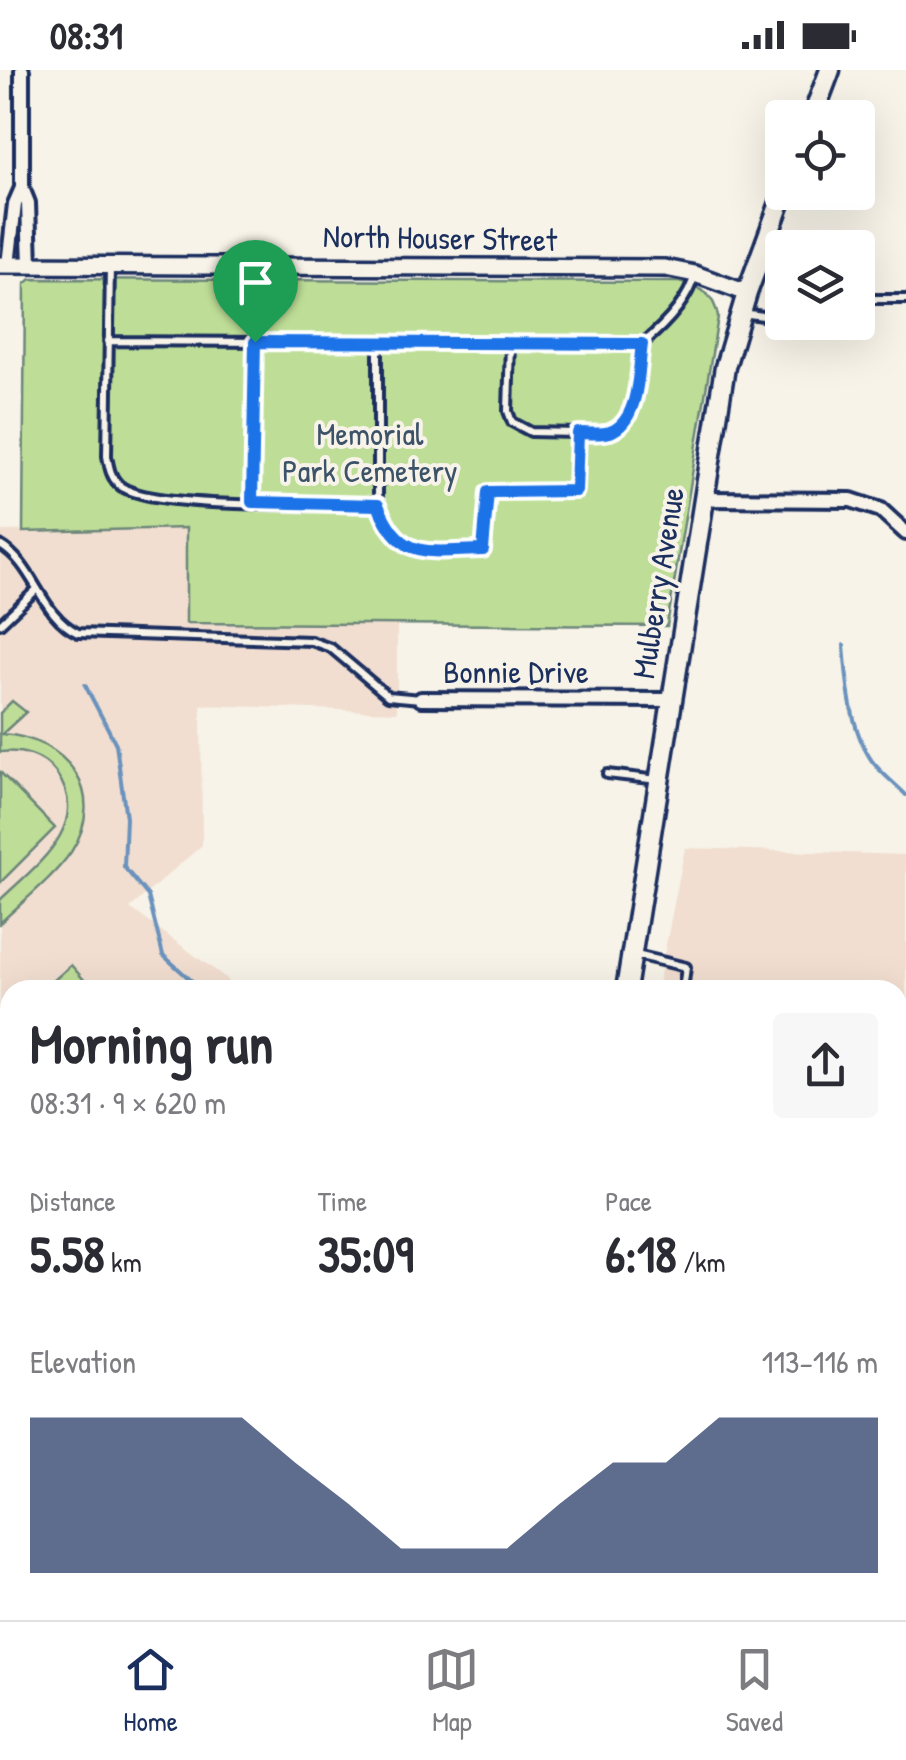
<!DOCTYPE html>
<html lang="en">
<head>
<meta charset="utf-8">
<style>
	body { margin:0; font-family:"Patrick Hand",sans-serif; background:#f7f7f7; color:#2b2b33; height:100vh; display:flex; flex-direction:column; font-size:38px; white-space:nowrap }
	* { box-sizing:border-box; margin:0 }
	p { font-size:32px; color:#7c7c81 }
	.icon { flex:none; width:55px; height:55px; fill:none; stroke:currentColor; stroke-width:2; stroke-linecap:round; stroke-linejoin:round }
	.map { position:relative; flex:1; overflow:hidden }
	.sheet { position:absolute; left:0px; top:910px; width:908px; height:640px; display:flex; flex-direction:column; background:#fff; border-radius:30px 30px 0 0; box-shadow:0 10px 40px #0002 }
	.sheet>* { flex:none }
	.buttons { position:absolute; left:765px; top:30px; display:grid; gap:20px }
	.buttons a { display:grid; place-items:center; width:110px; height:110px; border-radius:10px; background:#fff; box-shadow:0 10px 40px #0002; font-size:50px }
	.pin { position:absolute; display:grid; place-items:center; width:85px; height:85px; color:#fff; margin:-102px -42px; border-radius:50% 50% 50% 0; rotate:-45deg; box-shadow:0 0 10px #0007 }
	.pin .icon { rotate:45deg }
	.round { display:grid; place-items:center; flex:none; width:105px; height:105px; border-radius:10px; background:#f7f7f7 }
	.summary { display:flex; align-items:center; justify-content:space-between; height:170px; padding:0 30px }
	h1 { font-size:55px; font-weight:700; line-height:75px }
	.figures { display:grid; grid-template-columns:repeat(3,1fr); gap:15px; height:170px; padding:10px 30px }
	.figures div { display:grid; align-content:center }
	.figures b { font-size:50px; font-weight:700 }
	.figures small { font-size:28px; font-weight:400 }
	.figures p { font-size:28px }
	.chart { height:280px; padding:20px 30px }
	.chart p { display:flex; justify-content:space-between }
	.chart svg { width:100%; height:180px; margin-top:10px; fill:#1b2f5e; opacity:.7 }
	.status { display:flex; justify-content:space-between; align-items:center; height:70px; padding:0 50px; background:#fff; direction:ltr }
	.status svg { height:28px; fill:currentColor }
	.dock { display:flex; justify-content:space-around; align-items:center; height:140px; border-top:2px solid #e1e1e2; background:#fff; font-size:28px; color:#7c7c81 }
	.dock a { display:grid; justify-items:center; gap:5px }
	.dock .selected { color:#1b2f5e }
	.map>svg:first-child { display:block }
</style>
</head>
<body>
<div class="status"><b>08:31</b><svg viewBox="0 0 49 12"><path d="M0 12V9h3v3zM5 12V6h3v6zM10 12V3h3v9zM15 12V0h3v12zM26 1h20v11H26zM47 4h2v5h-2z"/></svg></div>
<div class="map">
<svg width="906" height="1550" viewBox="0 0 906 1550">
	<rect width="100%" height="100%" fill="#f7f3e8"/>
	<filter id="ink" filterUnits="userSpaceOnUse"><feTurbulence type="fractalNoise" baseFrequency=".01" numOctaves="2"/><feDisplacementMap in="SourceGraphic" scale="20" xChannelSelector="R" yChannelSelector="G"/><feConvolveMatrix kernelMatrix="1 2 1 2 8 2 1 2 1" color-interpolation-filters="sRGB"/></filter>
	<g filter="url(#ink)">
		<path fill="#f1ded0" d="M 186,458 L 186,553 L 397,555 L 397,642 L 201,635 L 202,775 L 130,838 L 227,909 L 229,920 L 10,920 L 10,1337 L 0,1337 L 0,461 Z
			M 685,778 L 906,785 L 906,1092 L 898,1092 L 898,920 L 657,920 Z"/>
		<path fill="#bede97" stroke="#6c867a" stroke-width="2.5" d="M 31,209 L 679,212 C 701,218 714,223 718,247 L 667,556 L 186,553 L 186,458 L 23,462 L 25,214 Z
			M 12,631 L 26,642 L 2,664 C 65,668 110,722 71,782 C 53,808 23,831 0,853 L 0,830 C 34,797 94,755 56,703 C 43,685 21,680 0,682 L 0,643 Z
			M 0,702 L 55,758 L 0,813 Z
			M 71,895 L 93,920 L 43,920 Z
			M 10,950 L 10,1071 L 0,1080 L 0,959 Z"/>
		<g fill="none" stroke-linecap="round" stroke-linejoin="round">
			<path stroke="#6a92bd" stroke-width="4" d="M 844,575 C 847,613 850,659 872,691 C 881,703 895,714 906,725
				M 85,615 L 116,674 L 126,748 L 124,797 L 148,826 L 163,885 L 202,920
				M 898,1115 L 906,1114
				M 0,1406 L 10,1395"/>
			<g stroke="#1b2f5e" stroke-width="14">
				<path id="service" d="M 110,196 L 107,386 C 109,396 110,406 118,414 C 145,441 332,434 378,435 C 401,492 429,481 483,481 L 488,423 L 576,421 L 578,363 L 531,362 L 512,352 L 508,341 L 510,273
					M 858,229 L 906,229
					M 742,243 L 763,246 L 782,241
					M 108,271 L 642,274 C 664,256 688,232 695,204
					M 578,363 C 588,363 600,365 610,362 C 640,351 638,300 642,274
					M 252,432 L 255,272
					M 378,435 L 378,273
					M 0,475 C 35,495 40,545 78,563 L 311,571 L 331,578 L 388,626 L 421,629
					M 0,554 L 37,519
					M 607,704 L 658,710
					M 632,884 L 686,897 L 683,920
					M 898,1199 L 906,1196
					M 898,1379 L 906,1375"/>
			</g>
			<g stroke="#1b2f5e" stroke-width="20">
				<path id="minor" d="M 22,0 L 22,118 L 28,133 L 30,195
					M 8,195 L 15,134 L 22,118
					M 702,429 L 851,430 L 881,440 L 906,463
					M 421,629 L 670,630"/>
			</g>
			<g stroke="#1b2f5e" stroke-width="22">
				<path id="tertiary" d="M 0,195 L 665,198 L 695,204 L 747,223"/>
			</g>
			<g stroke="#1b2f5e" stroke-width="25">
				<path id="secondary" d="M 812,48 L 830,0
					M 626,920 L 725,297 L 747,223 L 784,122
					M 528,1550 L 529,1540"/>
			</g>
			<path stroke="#1b2f5e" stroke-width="2.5" stroke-dasharray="10 8" stroke-linecap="butt" d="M 0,1508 L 10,1503
				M 61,1550 L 66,1540"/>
			<use href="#service" stroke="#f7f3e8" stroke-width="6"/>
			<use href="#minor" stroke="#f7f3e8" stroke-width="12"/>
			<use href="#tertiary" stroke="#f7f3e8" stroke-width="15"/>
			<use href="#secondary" stroke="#f7f3e8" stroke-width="18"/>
		</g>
	</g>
	<g fill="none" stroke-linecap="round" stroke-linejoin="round" filter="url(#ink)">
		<g stroke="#fff" stroke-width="20">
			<path id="route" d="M 255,272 L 642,274 C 638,300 640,351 610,362 C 600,365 588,363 578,363 L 576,421 L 488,422 L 483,480 C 429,481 401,492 378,435 L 252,432 Z"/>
		</g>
		<use href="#route" stroke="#1a73e8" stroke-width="12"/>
	</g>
	<g text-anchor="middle" stroke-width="8" stroke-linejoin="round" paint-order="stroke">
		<g font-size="32" fill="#1b2f5e" stroke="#f7f3e8">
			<text transform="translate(440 168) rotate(1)" y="11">North Houser Street</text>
			<text transform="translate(658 513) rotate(-81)" y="11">Mulberry Avenue</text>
			<text x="516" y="613">Bonnie Drive</text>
		</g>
		<g font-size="32" fill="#3c5269" stroke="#f7f3e8">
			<text x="370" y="375">Memorial<tspan x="370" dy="37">Park Cemetery</tspan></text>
		</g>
	</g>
</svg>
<div class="buttons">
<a><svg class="icon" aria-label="locate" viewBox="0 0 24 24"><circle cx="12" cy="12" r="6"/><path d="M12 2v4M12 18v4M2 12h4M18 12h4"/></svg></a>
<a><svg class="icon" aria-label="layers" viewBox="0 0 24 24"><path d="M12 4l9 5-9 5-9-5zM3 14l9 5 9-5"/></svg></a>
</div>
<div class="pin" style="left:255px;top:272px;background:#1e9e55"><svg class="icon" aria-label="arrive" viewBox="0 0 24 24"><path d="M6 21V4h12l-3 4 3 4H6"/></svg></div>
<section class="sheet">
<div class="summary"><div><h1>Morning run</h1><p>08:31 · 9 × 620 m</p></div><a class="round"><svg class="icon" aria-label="share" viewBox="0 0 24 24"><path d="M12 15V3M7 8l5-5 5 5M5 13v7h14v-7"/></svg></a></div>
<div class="figures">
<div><p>Distance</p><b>5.58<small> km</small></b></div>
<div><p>Time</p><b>35:09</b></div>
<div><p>Pace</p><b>6:18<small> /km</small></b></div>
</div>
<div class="chart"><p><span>Elevation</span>113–116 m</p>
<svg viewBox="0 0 160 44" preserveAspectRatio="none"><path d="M0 44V6L10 6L20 6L30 6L40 6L50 17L60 27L70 38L80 38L90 38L100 27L110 17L120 17L130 6L140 6L150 6L160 6V44z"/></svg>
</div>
</section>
</div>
<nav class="dock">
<a class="selected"><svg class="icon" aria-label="home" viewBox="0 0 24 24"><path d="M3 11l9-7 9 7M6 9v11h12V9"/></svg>Home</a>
<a><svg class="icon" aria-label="map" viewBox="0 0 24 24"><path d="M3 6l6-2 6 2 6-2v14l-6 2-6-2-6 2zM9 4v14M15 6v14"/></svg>Map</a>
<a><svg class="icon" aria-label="saved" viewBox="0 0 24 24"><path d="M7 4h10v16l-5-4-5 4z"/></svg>Saved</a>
</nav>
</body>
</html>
